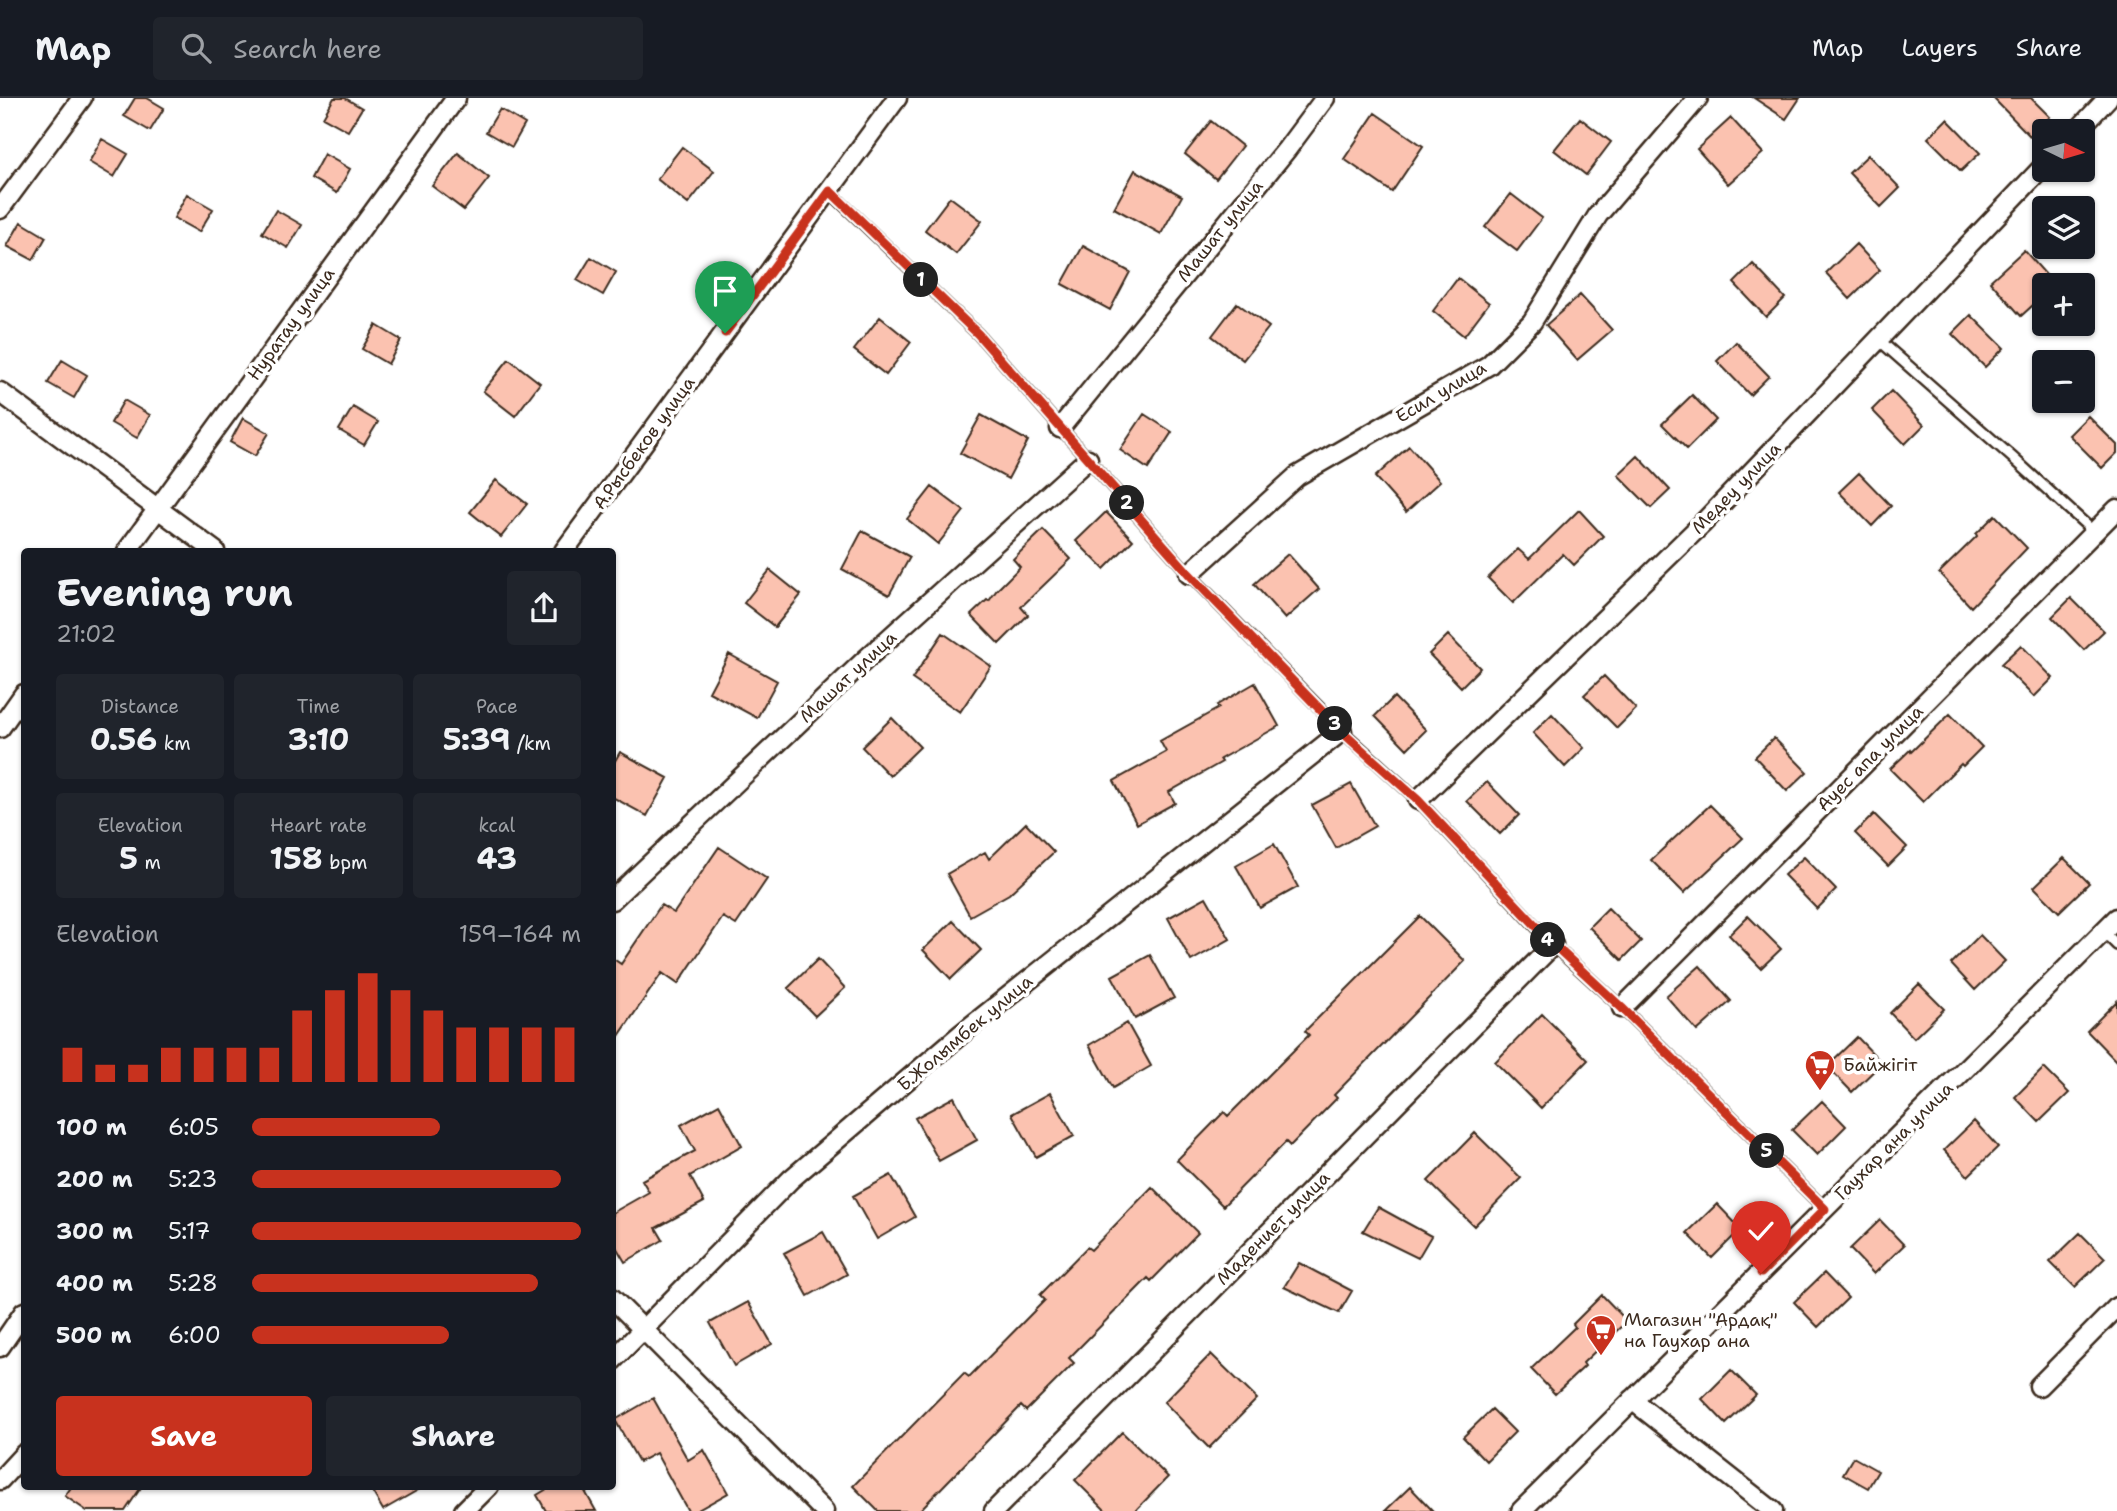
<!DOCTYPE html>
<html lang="en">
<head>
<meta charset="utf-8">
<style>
	body { margin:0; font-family:"Shantell Sans",sans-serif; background:#20242c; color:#f1f3f6; height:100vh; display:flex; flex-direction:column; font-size:26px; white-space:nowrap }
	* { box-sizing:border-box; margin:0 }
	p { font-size:23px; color:#9ea1a6 }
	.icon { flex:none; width:38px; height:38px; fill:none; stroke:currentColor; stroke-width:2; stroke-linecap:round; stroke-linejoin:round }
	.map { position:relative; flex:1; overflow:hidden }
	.panel { position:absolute; left:21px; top:450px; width:595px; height:942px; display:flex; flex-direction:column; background:#171b24; border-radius:7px; box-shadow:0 2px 5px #0004 }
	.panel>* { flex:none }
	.needle { width:46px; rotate:95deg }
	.fabs { position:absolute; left:2032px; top:21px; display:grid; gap:14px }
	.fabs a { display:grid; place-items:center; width:63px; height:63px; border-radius:7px; background:#171b24; box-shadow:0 2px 5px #0004; font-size:35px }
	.pin { position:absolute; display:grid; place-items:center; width:60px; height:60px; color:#fff; margin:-72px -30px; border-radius:50% 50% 50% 0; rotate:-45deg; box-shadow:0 0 7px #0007 }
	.pin .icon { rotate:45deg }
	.km { position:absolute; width:35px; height:35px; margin:-18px; border-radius:50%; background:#222; color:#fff; font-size:19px; line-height:35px; text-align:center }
	.round { display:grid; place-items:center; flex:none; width:74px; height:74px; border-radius:7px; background:#20242c }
	.overview { display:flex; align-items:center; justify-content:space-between; height:119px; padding:0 35px }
	h1 { font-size:38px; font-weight:700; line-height:52px }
	.stats { display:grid; grid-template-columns:repeat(3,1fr); gap:10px; height:119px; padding:7px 35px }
	.stats div { display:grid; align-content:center; border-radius:7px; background:#20242c; text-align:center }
	.stats b { font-size:30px; font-weight:700 }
	.stats small { font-size:19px; font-weight:400 }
	.stats p { font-size:19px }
	.chart { height:196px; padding:14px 35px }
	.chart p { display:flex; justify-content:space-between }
	.chart svg { width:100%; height:126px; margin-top:7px; stroke:#c8321e; stroke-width:6 }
	.action { display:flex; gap:14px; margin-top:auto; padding:14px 35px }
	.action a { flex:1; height:80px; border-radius:7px; background:#c8321e; color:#fff; font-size:28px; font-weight:700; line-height:80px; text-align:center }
	.action a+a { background:#20242c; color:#f1f3f6 }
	ul { padding:0 35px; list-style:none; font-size:23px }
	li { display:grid; grid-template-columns:112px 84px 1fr; align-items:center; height:52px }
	li i { height:18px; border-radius:9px; background:#c8321e }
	header { display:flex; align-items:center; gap:42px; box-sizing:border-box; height:98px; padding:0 35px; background:#171b24; border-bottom:2px solid #363941 }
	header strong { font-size:33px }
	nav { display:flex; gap:38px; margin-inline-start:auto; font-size:24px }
	.search { width:490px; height:63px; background:#20242c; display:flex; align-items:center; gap:18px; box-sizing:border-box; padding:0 24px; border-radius:7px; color:#9ea1a6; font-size:26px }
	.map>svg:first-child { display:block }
</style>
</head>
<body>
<header>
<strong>Map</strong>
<div class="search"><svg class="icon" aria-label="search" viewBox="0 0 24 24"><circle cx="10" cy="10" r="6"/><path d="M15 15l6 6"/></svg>Search here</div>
<nav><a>Map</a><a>Layers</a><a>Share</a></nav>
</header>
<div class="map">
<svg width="2117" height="1413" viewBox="0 0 2117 1413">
	<rect width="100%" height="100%" fill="#fff"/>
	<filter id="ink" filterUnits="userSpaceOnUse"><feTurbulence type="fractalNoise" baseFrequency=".0143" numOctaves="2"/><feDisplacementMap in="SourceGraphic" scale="14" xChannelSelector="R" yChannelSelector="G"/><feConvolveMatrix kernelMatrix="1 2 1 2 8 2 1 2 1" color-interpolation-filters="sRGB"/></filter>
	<g filter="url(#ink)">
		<path fill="#fbc2b0" stroke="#3b2a1e" stroke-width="2" d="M 135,0 L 147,0 L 164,10 L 150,33 L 124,18 Z
			M 334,0 L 345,0 L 362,10 L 348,33 L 323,19 Z
			M 1754,0 L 1800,0 L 1786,21 Z
			M 1993,0 L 2031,0 L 2050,19 L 2030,38 Z
			M 500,11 L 525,26 L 512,49 L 486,34 Z
			M 1375,15 L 1423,48 L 1392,94 L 1344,61 Z
			M 1580,20 L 1611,44 L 1586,77 L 1554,52 Z
			M 1731,20 L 1763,55 L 1728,86 L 1697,51 Z
			M 1947,21 L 1980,55 L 1961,73 L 1928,40 Z
			M 1211,23 L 1242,48 L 1216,81 L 1185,56 Z
			M 102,41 L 128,56 L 114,79 L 89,64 Z
			M 682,49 L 714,73 L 688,106 L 657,81 Z
			M 458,55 L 489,80 L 464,112 L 432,88 Z
			M 324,56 L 350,71 L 337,95 L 311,80 Z
			M 1868,57 L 1900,90 L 1881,109 L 1849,75 Z
			M 1135,72 L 1182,98 L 1161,136 L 1114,110 Z
			M 187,96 L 213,111 L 199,134 L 174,120 Z
			M 1511,96 L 1542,120 L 1517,153 L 1485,129 Z
			M 950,99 L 982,123 L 956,156 L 925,132 Z
			M 276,112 L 302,127 L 288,150 L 262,135 Z
			M 21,124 L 46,139 L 33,162 L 7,148 Z
			M 1856,146 L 1880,172 L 1850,201 L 1826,175 Z
			M 1083,148 L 1130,174 L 1110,212 L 1062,186 Z
			M 2024,152 L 2055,187 L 2044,187 L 2044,197 L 2021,218 L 1990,183 Z
			M 591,159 L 616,174 L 603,197 L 577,182 Z
			M 1753,166 L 1785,200 L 1766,219 L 1734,185 Z
			M 1458,180 L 1489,205 L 1464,238 L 1433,213 Z
			M 1580,197 L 1612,232 L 1577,262 L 1546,227 Z
			M 1237,205 L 1269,229 L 1243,262 L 1212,238 Z
			M 1971,217 L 2004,250 L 1985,269 L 1952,236 Z
			M 880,219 L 911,244 L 886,277 L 854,252 Z
			M 376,227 L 401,242 L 388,266 L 362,251 Z
			M 1736,244 L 1769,278 L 1750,297 L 1717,263 Z
			M 509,261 L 540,285 L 515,318 L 483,293 Z
			M 62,262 L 87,277 L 74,300 L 48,285 Z
			M 1891,293 L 1924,327 L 1905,346 L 1872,312 Z
			M 1692,297 L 1716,322 L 1687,351 L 1662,326 Z
			M 124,302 L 150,317 L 137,340 L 111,325 Z
			M 353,309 L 378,324 L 364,347 L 339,332 Z
			M 1144,316 L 1172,334 L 1148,371 L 1120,352 Z
			M 981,317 L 1028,343 L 1008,381 L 960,355 Z
			M 2088,318 L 2117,347 L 2117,355 L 2102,370 L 2069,337 Z
			M 243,320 L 269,335 L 255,358 L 230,344 Z
			M 1409,348 L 1440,383 L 1406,414 L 1375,379 Z
			M 1638,358 L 1670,392 L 1651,410 L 1618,377 Z
			M 1859,375 L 1891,408 L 1872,428 L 1839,394 Z
			M 496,382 L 527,406 L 501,439 L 470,414 Z
			M 932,389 L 964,413 L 938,446 L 907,421 Z
			M 1579,412 L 1603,438 L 1574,467 L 1563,456 L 1513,505 L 1488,480 L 1518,451 L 1529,461 Z
			M 1106,414 L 1133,442 L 1104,471 L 1076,443 Z
			M 1995,417 L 2027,450 L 1971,509 L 1939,475 L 1977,438 L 1976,436 Z
			M 1043,432 L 1071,461 L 1021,509 L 1028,517 L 999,546 L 971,517 L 987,502 L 989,503 L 996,493 L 1020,469 L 1013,461 Z
			M 862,433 L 910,459 L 889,497 L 842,471 Z
			M 1288,456 L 1319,491 L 1285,521 L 1254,486 Z
			M 770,472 L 801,497 L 775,529 L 744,505 Z
			M 2071,500 L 2104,533 L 2084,552 L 2052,519 Z
			M 943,535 L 991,568 L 960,614 L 912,581 Z
			M 1448,537 L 1480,570 L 1461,589 L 1429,556 Z
			M 2021,547 L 2053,580 L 2034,599 L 2001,566 Z
			M 729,556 L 777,583 L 757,620 L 709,594 Z
			M 1604,578 L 1636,611 L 1617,630 L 1584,597 Z
			M 1255,585 L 1279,628 L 1220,661 L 1222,664 L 1169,694 L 1175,705 L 1137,726 L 1114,683 L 1166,654 L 1160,643 L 1219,610 L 1217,607 Z
			M 1394,599 L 1426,632 L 1407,651 L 1375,618 Z
			M 1552,616 L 1584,650 L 1565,669 L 1533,635 Z
			M 1950,616 L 1982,649 L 1963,668 L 1961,666 L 1923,704 L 1890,671 L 1910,652 L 1911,654 Z
			M 892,620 L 920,649 L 890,678 L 862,649 Z
			M 1774,640 L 1807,674 L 1787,693 L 1755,659 Z
			M 620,654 L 668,680 L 647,718 L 612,699 L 612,668 Z
			M 1487,684 L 1519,717 L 1500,736 L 1467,703 Z
			M 1351,686 L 1375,728 L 1336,750 L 1312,707 Z
			M 1710,707 L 1743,740 L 1684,795 L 1651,762 Z
			M 1874,716 L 1907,749 L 1888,768 L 1855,735 Z
			M 1026,725 L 1054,754 L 1009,796 L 970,818 L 947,776 L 985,754 L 989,761 Z
			M 1274,746 L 1298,789 L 1260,810 L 1236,768 Z
			M 719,749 L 767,781 L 736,827 L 723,819 L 678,886 L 662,875 L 612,948 L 612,860 L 621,866 L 661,807 L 674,815 Z
			M 1804,759 L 1836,792 L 1817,811 L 1784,777 Z
			M 2064,760 L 2089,785 L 2059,814 L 2034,789 Z
			M 1206,799 L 1230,841 L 1191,863 L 1168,820 Z
			M 1608,810 L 1641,843 L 1622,862 L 1589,829 Z
			M 1420,818 L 1465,863 L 1334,997 L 1337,1000 L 1290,1048 L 1286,1044 L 1223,1108 L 1177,1062 L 1224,1014 L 1228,1018 L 1309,937 L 1305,933 Z
			M 1748,818 L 1781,851 L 1761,870 L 1729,837 Z
			M 953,823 L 981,852 L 951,881 L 923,852 Z
			M 1980,837 L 2005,863 L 1975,892 L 1951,866 Z
			M 1150,857 L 1174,900 L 1135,921 L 1112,878 Z
			M 818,861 L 845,890 L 815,918 L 788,890 Z
			M 1700,868 L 1731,903 L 1697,933 L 1666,898 Z
			M 1919,886 L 1944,911 L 1914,940 L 1890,915 Z
			M 2117,903 L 2117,964 L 2087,933 Z
			M 1542,916 L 1588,962 L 1541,1010 L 1495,964 Z
			M 1127,925 L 1151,968 L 1113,990 L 1089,947 Z
			M 1857,939 L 1882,965 L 1852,994 L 1827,968 Z
			M 2044,970 L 2069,995 L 2039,1024 L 2015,999 Z
			M 1050,995 L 1074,1038 L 1036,1059 L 1012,1016 Z
			M 954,999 L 977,1042 L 939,1063 L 915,1020 Z
			M 1822,1003 L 1846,1028 L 1817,1057 L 1792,1032 Z
			M 719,1006 L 742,1048 L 690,1078 L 704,1104 L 656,1130 L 663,1142 L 625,1164 L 612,1142 L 612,1115 L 649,1094 L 642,1082 L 695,1053 L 681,1027 Z
			M 1974,1023 L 1998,1049 L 1968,1078 L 1944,1052 Z
			M 1475,1035 L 1521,1080 L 1474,1128 L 1428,1083 Z
			M 891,1077 L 915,1119 L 877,1141 L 853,1098 Z
			M 1152,1089 L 1198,1135 L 1151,1183 L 1148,1180 L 1069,1260 L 1074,1265 L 1026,1313 L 1021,1308 L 919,1413 L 878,1413 L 853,1388 L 964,1275 L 969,1279 L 1045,1202 L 1040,1197 L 1087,1149 L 1091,1152 Z
			M 1717,1106 L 1741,1131 L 1712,1160 L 1687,1135 Z
			M 1378,1109 L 1431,1138 L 1418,1160 L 1363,1133 Z
			M 1880,1122 L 1904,1147 L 1874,1176 L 1850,1151 Z
			M 823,1134 L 847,1176 L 808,1198 L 784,1155 Z
			M 2080,1135 L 2105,1160 L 2075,1189 L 2050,1164 Z
			M 1299,1165 L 1352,1193 L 1339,1215 L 1284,1189 Z
			M 1824,1175 L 1848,1200 L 1818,1229 L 1794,1204 Z
			M 1602,1197 L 1627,1223 L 1583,1265 L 1585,1268 L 1555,1296 L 1531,1271 L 1575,1229 L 1573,1226 Z
			M 748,1204 L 772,1246 L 734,1268 L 710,1225 Z
			M 1211,1256 L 1257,1301 L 1209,1350 L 1164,1304 Z
			M 1731,1272 L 1756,1297 L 1726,1326 L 1702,1301 Z
			M 653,1300 L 688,1362 L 704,1352 L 728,1395 L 696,1413 L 688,1413 L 656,1355 L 639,1364 L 615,1322 Z
			M 1492,1311 L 1515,1334 L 1486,1363 L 1463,1339 Z
			M 1122,1334 L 1168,1379 L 1135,1413 L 1106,1413 L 1075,1382 Z
			M 1853,1359 L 1878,1373 L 1868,1390 L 1843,1376 Z
			M 72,1388 L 142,1388 L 125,1413 L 87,1413 L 65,1398 Z
			M 369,1388 L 425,1388 L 383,1412 Z
			M 552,1388 L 582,1388 L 596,1413 L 546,1413 L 537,1397 Z
			M 1410,1389 L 1433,1413 L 1385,1413 Z"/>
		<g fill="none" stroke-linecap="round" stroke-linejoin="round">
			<g stroke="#3b2a1e" stroke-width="14">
				<path id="service" d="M 829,93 L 978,236 L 1189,476 L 1342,633 L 1418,702 L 1553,847 L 1622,910 L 1825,1111
					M 1879,242 L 2013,360 L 2094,434
					M 2103,833 L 2117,847"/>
			</g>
			<g stroke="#3b2a1e" stroke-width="23">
				<path id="minor" d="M 2077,33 L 2108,0
					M 0,111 L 82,0
					M 0,294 L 215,453
					M 1060,330 L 1287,51 L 1325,0
					M 127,453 L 456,0
					M 564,453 L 897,0
					M 1189,476 L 1297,378 L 1489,267 L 1532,224 L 1598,117 L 1698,0
					M 0,630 L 24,596
					M 1418,702 L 1702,426 L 2044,68
					M 612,802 L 865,562 L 1088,361
					M 1622,910 L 2117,411
					M 612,1200 L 824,1413
					M 0,1249 L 24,1214
					M 612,1263 L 791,1081 L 961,936 L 1342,633
					M 2039,1288 L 2117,1209
					M 1632,1302 L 1773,1413
					M 0,1382 L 24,1356
					M 464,1413 L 489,1388
					M 994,1413 L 1553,847
					M 1521,1413 L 2117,820"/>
			</g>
			<use href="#service" stroke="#fff" stroke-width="9"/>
			<use href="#minor" stroke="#fff" stroke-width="18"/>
		</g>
	</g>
	<g fill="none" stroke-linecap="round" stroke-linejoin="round" filter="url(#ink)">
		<g stroke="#fff" stroke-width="14">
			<path id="route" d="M 725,235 L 830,93 L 978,236 L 1189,476 L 1342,634 L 1418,702 L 1553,846 L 1622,910 L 1825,1111 L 1761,1175"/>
		</g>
		<use href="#route" stroke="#c8321e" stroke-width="9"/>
	</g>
	<defs>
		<g id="supermarket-pin" transform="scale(1.575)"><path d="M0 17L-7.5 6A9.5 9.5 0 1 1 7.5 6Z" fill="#c8321e" stroke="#fff"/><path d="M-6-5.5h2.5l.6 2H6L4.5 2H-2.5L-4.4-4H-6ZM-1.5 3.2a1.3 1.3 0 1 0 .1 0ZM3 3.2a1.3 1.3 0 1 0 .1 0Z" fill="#fff"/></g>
	</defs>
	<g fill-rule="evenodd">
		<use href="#supermarket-pin" x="1820" y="967"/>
		<use href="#supermarket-pin" x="1601" y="1232"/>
	</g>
	<g text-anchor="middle" stroke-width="7" stroke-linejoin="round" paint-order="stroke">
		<g font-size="18" fill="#3b2a1e" stroke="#fff">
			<text transform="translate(1220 133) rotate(-51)" y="6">Машат улица</text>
			<text transform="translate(291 226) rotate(-54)" y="6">Нуратау улица</text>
			<text transform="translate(1441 294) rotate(-31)" y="6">Есил улица</text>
			<text transform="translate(644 345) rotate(-54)" y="6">А.Рысбеков улица</text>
			<text transform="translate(1736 390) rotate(-46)" y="6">Медеу улица</text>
			<text transform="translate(848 579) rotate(-43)" y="6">Машат улица</text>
			<text transform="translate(1870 660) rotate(-45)" y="6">Ауес апа улица</text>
			<text transform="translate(965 935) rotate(-40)" y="6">Б.Жолымбек улица</text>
			<text transform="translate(1894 1043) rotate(-45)" y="6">Гаухар ана улица</text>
			<text transform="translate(1273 1130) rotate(-45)" y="6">Мадениет улица</text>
		</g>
		<g font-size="18" fill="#3b2a1e" stroke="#fff" text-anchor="start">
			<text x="1843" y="973">Байжігіт</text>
			<text x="1624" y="1228">Магазин "Ардақ"<tspan x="1624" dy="21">на Гаухар ана</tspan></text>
		</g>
	</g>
</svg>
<div class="fabs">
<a><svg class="needle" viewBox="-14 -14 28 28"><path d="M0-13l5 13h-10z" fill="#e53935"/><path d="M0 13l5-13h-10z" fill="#9ea1a6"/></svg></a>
<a><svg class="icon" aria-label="layers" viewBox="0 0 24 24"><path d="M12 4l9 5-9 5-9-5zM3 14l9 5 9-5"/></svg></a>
<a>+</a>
<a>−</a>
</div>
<div class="pin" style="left:725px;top:235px;background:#1e9e55"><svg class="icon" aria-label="arrive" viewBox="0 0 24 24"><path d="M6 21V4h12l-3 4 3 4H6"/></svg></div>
<div class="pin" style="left:1761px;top:1175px;background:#d93025"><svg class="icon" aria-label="check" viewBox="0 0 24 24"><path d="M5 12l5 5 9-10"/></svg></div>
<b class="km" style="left:921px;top:182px">1</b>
<b class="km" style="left:1127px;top:405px">2</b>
<b class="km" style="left:1335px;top:626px">3</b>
<b class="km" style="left:1548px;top:842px">4</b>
<b class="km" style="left:1767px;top:1053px">5</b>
<section class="panel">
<div class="overview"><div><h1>Evening run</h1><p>21:02</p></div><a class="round"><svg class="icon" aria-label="share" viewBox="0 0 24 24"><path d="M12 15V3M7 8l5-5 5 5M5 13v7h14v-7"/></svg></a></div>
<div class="stats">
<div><p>Distance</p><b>0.56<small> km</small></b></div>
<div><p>Time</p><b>3:10</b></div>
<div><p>Pace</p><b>5:39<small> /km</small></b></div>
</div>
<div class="stats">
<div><p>Elevation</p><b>5<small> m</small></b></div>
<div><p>Heart rate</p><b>158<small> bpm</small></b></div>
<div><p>kcal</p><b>43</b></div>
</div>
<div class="chart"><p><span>Elevation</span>159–164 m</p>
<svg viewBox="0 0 160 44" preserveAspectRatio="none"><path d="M5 44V32M15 44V38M25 44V38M35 44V32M45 44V32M55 44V32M65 44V32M75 44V19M85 44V12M95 44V6M105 44V12M115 44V19M125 44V25M135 44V25M145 44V25M155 44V25"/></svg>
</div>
<ul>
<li><b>100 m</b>6:05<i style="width:57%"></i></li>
<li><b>200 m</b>5:23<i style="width:94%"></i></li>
<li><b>300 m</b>5:17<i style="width:100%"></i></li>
<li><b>400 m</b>5:28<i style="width:87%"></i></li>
<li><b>500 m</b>6:00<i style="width:60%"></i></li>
</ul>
<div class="action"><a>Save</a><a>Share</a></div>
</section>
</div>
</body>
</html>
